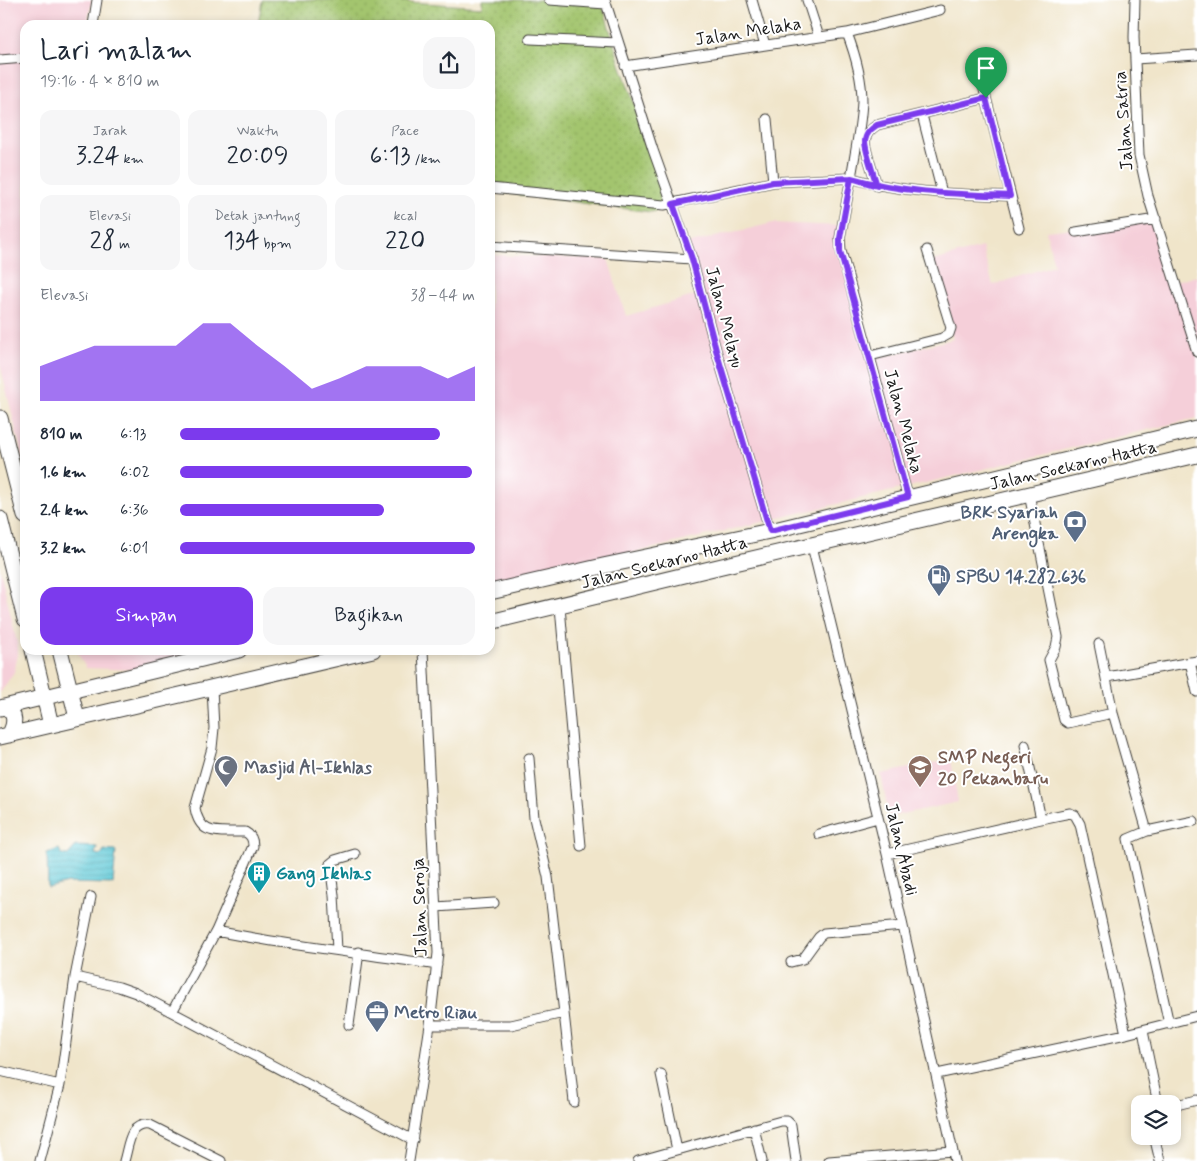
<!DOCTYPE html>
<html lang="id">
<head>
<meta charset="utf-8">
<style>
	body { margin:0; font-family:Mynerve,sans-serif; background:#f6f6f7; color:#1f2937; height:100vh; display:flex; flex-direction:column; font-size:19px; white-space:nowrap }
	* { box-sizing:border-box; margin:0 }
	p { font-size:16px; color:#747a83 }
	.icon { flex:none; width:28px; height:28px; fill:none; stroke:currentColor; stroke-width:2; stroke-linecap:round; stroke-linejoin:round }
	.map { position:relative; flex:1; overflow:hidden }
	.panel { position:absolute; left:20px; top:20px; width:475px; height:635px; display:flex; flex-direction:column; background:#fff; border-radius:15px; box-shadow:0 2px 8px #0003 }
	.panel>* { flex:none }
	.fabs { position:absolute; left:1131px; top:1095px; display:grid; gap:10px }
	.fabs a { display:grid; place-items:center; width:50px; height:50px; border-radius:10px; background:#fff; box-shadow:0 2px 8px #0003; font-size:25px }
	.pin { position:absolute; display:grid; place-items:center; width:42px; height:42px; color:#fff; margin:-51px -21px; border-radius:50% 50% 50% 0; rotate:-45deg; box-shadow:0 0 5px #0007 }
	.pin .icon { rotate:45deg }
	.round { display:grid; place-items:center; flex:none; width:52px; height:52px; border-radius:15px; background:#f6f6f7 }
	.head { display:flex; align-items:center; justify-content:space-between; height:85px; padding:0 20px }
	h1 { font-size:28px; font-weight:600; line-height:38px }
	.figures { display:grid; grid-template-columns:repeat(3,1fr); gap:8px; height:85px; padding:5px 20px }
	.figures div { display:grid; align-content:center; border-radius:12px; background:#f6f6f7; text-align:center }
	.figures b { font-size:25px; font-weight:600 }
	.figures small { font-size:14px; font-weight:400 }
	.figures p { font-size:14px }
	.chart { height:140px; padding:10px 20px }
	.chart p { display:flex; justify-content:space-between }
	.chart svg { width:100%; height:90px; margin-top:5px; fill:#7c3aed; opacity:.7 }
	.button { display:flex; gap:10px; margin-top:auto; padding:10px 20px }
	.button a { flex:1; height:58px; border-radius:15px; background:#7c3aed; color:#fff; font-size:20px; font-weight:600; line-height:58px; text-align:center }
	.button a+a { background:#f6f6f7; color:#1f2937 }
	ul { padding:0 20px; list-style:none; font-size:16px }
	li { display:grid; grid-template-columns:80px 60px 1fr; align-items:center; height:38px }
	li i { height:12px; border-radius:6px; background:#7c3aed }
	.map>svg:first-child { display:block }
</style>
</head>
<body>
<div class="map">
<svg width="1197" height="1161" viewBox="0 0 1197 1161">
	<defs>
		<pattern id="grass-dots" width="8" height="8" patternUnits="userSpaceOnUse" patternTransform="scale(1.25)"><rect width="8" height="8" fill="#a3c56e"/><path d="M2 2h.1M6 6h.1" fill="none" stroke="#8ca95f" stroke-width="1.8" stroke-linecap="round"/></pattern>
		<pattern id="water-rules" width="6" height="5" patternUnits="userSpaceOnUse" patternTransform="scale(1.25)"><rect width="6" height="5" fill="#5ec9d7"/><path d="M0 2.5h6" fill="none" stroke="#51acb8"/></pattern>
	</defs>
	<rect width="100%" height="100%" fill="#fff"/>
	<filter id="ink" filterUnits="userSpaceOnUse"><feTurbulence type="fractalNoise" baseFrequency=".02" numOctaves="2"/><feDisplacementMap in="SourceGraphic" scale="10" xChannelSelector="R" yChannelSelector="G"/><feConvolveMatrix kernelMatrix="1 2 1 2 8 2 1 2 1" color-interpolation-filters="sRGB"/></filter>
	<filter id="wash" filterUnits="userSpaceOnUse"><feTurbulence type="fractalNoise" baseFrequency=".0096" numOctaves="4" result="noise"/><feDisplacementMap in="SourceGraphic" scale="20" xChannelSelector="R" yChannelSelector="G"/><feGaussianBlur stdDeviation="1.12" result="paint"/><feColorMatrix in="noise" values="0 0 0 0 0 0 0 0 0 0 0 0 0 0 0 0 0 1.4 0 .05"/><feComposite in="paint" operator="in"/></filter>
	<g filter="url(#wash)">
		<rect width="100%" height="100%" fill="#f0e5ca"/>
		<path fill="#f5cfd9" d="M 0,0 L 92,0 L 87,25 L 25,25 L 25,468 L 0,364 Z
			M 1152,220 L 1171,282 L 1197,276 L 1197,418 L 490,587 L 490,255 L 608,259 L 626,316 L 700,294 L 686,244 L 773,223 L 840,226 L 844,270 L 870,360 L 953,339 L 930,262 L 982,247 L 993,285 L 1054,265 L 1046,231 Z
			M 0,568 L 18,647 L 18,655 L 14,672 L 0,693 Z
			M 76,650 L 223,650 L 138,670 L 86,668 Z
			M 951,759 L 958,802 L 889,817 L 881,774 Z"/>
		<path fill="url(#grass-dots)" stroke="#607045" d="M 262,0 L 381,0 L 482,7 L 482,0 L 601,0 L 620,64 L 672,207 L 651,212 L 490,191 L 490,25 L 258,25 Z"/>
		<path fill="url(#water-rules)" stroke="#3d727a" d="M 76,846 L 97,847 L 95,854 L 101,855 L 104,850 L 116,851 L 113,884 L 67,883 L 48,888 L 47,853 L 59,849 L 62,855 L 68,855 Z"/>
	</g>
	<g filter="url(#ink)">
		<g fill="none" stroke-linecap="round" stroke-linejoin="round">
			<g stroke="#3c3a36" stroke-width="11">
				<path id="minor" d="M 549,0 L 606,4
					M 605,0 L 653,150 L 692,259 L 716,350 L 770,531
					M 752,0 L 765,45
					M 807,0 L 819,37
					M 1135,0 L 1134,37 L 1139,155 L 1148,196 L 1197,352
					M 93,25 L 97,0
					M 847,33 L 940,10
					M 530,39 L 618,43
					M 1135,59 L 1197,55
					M 0,60 L 25,58
					M 625,66 L 847,33 C 855,54 862,78 862,101 C 861,126 855,153 851,178 C 903,193 957,194 1010,196
					M 980,74 L 1019,228
					M 922,115 L 942,193
					M 767,119 L 773,182
					M 877,186 C 874,175 865,151 865,141 C 866,133 871,129 877,125 L 986,98
					M 490,188 L 664,205 L 773,182 L 851,178 L 840,238 L 841,251 L 908,497
					M 1076,232 L 1156,219
					M 490,246 L 692,259
					M 870,356 L 942,338 L 949,334 L 951,328 L 927,250
					M 1029,494 L 1058,637 L 1056,647 L 1049,660 L 1064,720 L 1068,723 L 1113,713
					M 812,546 L 887,854 L 955,1161
					M 560,607 L 581,846
					M 1099,644 L 1113,713 L 1147,831
					M 1190,662 L 1197,692
					M 1107,677 L 1197,661
					M 1025,745 L 1041,819
					M 529,758 L 534,818 L 548,877 L 564,1013
					M 819,834 L 878,818
					M 887,854 L 1041,819 L 1070,813 L 1075,815 L 1080,824 L 1126,1034
					M 436,907 L 494,903
					M 216,931 C 289,946 363,953 437,965
					M 337,950 L 334,895 L 330,864 L 335,860 L 355,854
					M 791,962 L 803,959 L 819,937 L 824,933 L 903,926
					M 75,977 L 119,987 L 136,993 L 413,1140
					M 172,1012 L 216,931 L 253,846 C 253,839 251,835 245,832 C 220,831 200,838 195,808 L 212,748 L 214,728 L 212,688
					M 1169,1024 L 1128,839 L 1147,831 L 1194,821
					M 349,1025 L 359,952
					M 430,1025 L 511,1025 L 564,1013 L 574,1102
					M 1143,1031 L 1158,1104
					M 0,1071 L 60,1085
					M 661,1074 L 677,1150
					M 937,1074 L 1126,1034 L 1197,1016
					M 1172,1106 L 1197,1100
					M 754,1128 L 762,1161
					M 1154,1136 L 1160,1161
					M 40,1161 L 60,1085 L 75,977 L 91,897
					M 124,1161 C 129,1145 129,1122 150,1125 L 221,1161
					M 409,1161 L 430,1025 L 438,953 L 423,650
					M 638,1161 L 781,1121 L 787,1121 L 791,1125 L 796,1161
					M 829,1161 L 952,1151"/>
			</g>
			<g stroke="#3c3a36" stroke-width="17">
				<path id="primary" d="M 0,418 L 25,516
					M 0,519 L 25,619
					M 490,592 L 603,566 L 770,531 L 1197,429
					M 490,622 L 722,566 L 1197,455
					M 33,650 L 51,725
					M 60,650 L 77,718
					M 5,707 C 17,713 15,725 9,735
					M 0,708 L 239,650
					M 0,737 L 373,650"/>
			</g>
			<use href="#minor" stroke="#fff" stroke-width="9"/>
			<use href="#primary" stroke="#fff" stroke-width="15"/>
		</g>
	</g>
	<g fill="none" stroke-linecap="round" stroke-linejoin="round" filter="url(#ink)">
		<g stroke="#fff" stroke-width="10">
			<path id="route" d="M 986,98 L 877,125 C 871,129 866,133 865,141 C 865,151 874,175 877,186 L 851,178 L 773,182 L 673,204 L 692,259 L 716,350 L 770,531 L 908,497 L 840,251 L 840,238 L 851,178 C 903,193 957,194 1010,196 L 986,98"/>
		</g>
		<use href="#route" stroke="#7c3aed" stroke-width="6"/>
	</g>
	<defs>
		<g id="bank-pin" transform="scale(1.25)"><path d="M0 17L-7.5 6A9.5 9.5 0 1 1 7.5 6Z" fill="#5c6f8a" stroke="#fff"/><path d="M-6-4H6V4H-6ZM0-2.3a2.3 2.3 0 1 0 0 4.6a2.3 2.3 0 1 0 0-4.6Z" fill="#fff"/></g>
		<g id="fuel-pin" transform="scale(1.25)"><path d="M0 17L-7.5 6A9.5 9.5 0 1 1 7.5 6Z" fill="#5c6f8a" stroke="#fff"/><path d="M-5.5-6h7V0h2V4h1.3V-2.5L3-4.5l.8-.8L6-3V5H2.5V1h-1V6h-7ZM-4.2-4.7v3.2H.2V-4.7Z" fill="#fff"/></g>
		<g id="mosque-pin" transform="scale(1.25)"><path d="M0 17L-7.5 6A9.5 9.5 0 1 1 7.5 6Z" fill="#6b7280" stroke="#fff"/><path d="M3.5-4.9A6 6 0 1 0 3.5 4.9A5 5 0 1 1 3.5-4.9Z" fill="#fff"/></g>
		<g id="school-pin" transform="scale(1.25)"><path d="M0 17L-7.5 6A9.5 9.5 0 1 1 7.5 6Z" fill="#8d6e63" stroke="#fff"/><path d="M0-5L7-2L0 1L-7-2ZM-4 1L0 2.5L4 1V4Q0 6-4 4Z" fill="#fff"/></g>
		<g id="building-pin" transform="scale(1.25)"><path d="M0 17L-7.5 6A9.5 9.5 0 1 1 7.5 6Z" fill="#0f9aa8" stroke="#fff"/><path d="M-4-6H4V6H1V3H-1V6H-4ZM-2.5-4.3h1.7v1.8h-1.7ZM.8-4.3h1.7v1.8H.8ZM-2.5-1h1.7V.8h-1.7ZM.8-1h1.7V.8H.8Z" fill="#fff"/></g>
		<g id="office-pin" transform="scale(1.25)"><path d="M0 17L-7.5 6A9.5 9.5 0 1 1 7.5 6Z" fill="#5c6f8a" stroke="#fff"/><path d="M-6-3h4V-5.5h4V-3h4V5H-6ZM-1-4.5V-3h2v-1.5ZM-6 0V1H6V0Z" fill="#fff"/></g>
	</defs>
	<g fill-rule="evenodd">
		<use href="#bank-pin" x="1075" y="522"/>
		<use href="#fuel-pin" x="939" y="576"/>
		<use href="#mosque-pin" x="226" y="767"/>
		<use href="#school-pin" x="920" y="767"/>
		<use href="#building-pin" x="259" y="873"/>
		<use href="#office-pin" x="377" y="1012"/>
	</g>
	<g text-anchor="middle" stroke-width="4" stroke-linejoin="round" paint-order="stroke">
		<g font-size="18" fill="#1c1c1c" stroke="#fff">
			<text transform="translate(748 31) rotate(-9)" y="6">Jalan Melaka</text>
			<text transform="translate(1123 121) rotate(-94)" y="6">Jalan Satria</text>
			<text transform="translate(725 317) rotate(75)" y="6">Jalan Melayu</text>
			<text transform="translate(904 421) rotate(75)" y="6">Jalan Melaka</text>
			<text transform="translate(1073 465) rotate(-13)" y="6">Jalan Soekarno Hatta</text>
			<text transform="translate(664 562) rotate(-14)" y="6">Jalan Soekarno Hatta</text>
			<text transform="translate(902 849) rotate(77)" y="6">Jalan Abadi</text>
			<text transform="translate(419 907) rotate(-92)" y="6">Jalan Seroja</text>
		</g>
		<g font-size="18" font-weight="bold" fill="#4e5e75" stroke="#fff" text-anchor="start">
			<text x="1058" y="518" text-anchor="end">BRK Syariah<tspan x="1058" dy="21">Arengka</tspan></text>
			<text x="956" y="582">SPBU 14.282.636</text>
			<text x="394" y="1018">Metro Riau</text>
		</g>
		<g font-size="18" font-weight="bold" fill="#785e54" stroke="#fff" text-anchor="start">
			<text x="938" y="763">SMP Negeri<tspan x="938" dy="21">20 Pekanbaru</tspan></text>
		</g>
		<g font-size="18" font-weight="bold" fill="#5b616d" stroke="#fff" text-anchor="start">
			<text x="244" y="773">Masjid Al-Ikhlas</text>
		</g>
		<g font-size="18" font-weight="bold" fill="#0d838f" stroke="#fff" text-anchor="start">
			<text x="276" y="879">Gang Ikhlas</text>
		</g>
	</g>
</svg>
<div class="fabs">
<a><svg class="icon" aria-label="layers" viewBox="0 0 24 24"><path d="M12 4l9 5-9 5-9-5zM3 14l9 5 9-5"/></svg></a>
</div>
<div class="pin" style="left:986px;top:98px;background:#1e9e55"><svg class="icon" aria-label="arrive" viewBox="0 0 24 24"><path d="M6 21V4h12l-3 4 3 4H6"/></svg></div>
<section class="panel">
<div class="head"><div><h1>Lari malam</h1><p>19:16 · 4 × 810 m</p></div><a class="round"><svg class="icon" aria-label="share" viewBox="0 0 24 24"><path d="M12 15V3M7 8l5-5 5 5M5 13v7h14v-7"/></svg></a></div>
<div class="figures">
<div><p>Jarak</p><b>3.24<small> km</small></b></div>
<div><p>Waktu</p><b>20:09</b></div>
<div><p>Pace</p><b>6:13<small> /km</small></b></div>
</div>
<div class="figures">
<div><p>Elevasi</p><b>28<small> m</small></b></div>
<div><p>Detak jantung</p><b>134<small> bpm</small></b></div>
<div><p>kcal</p><b>220</b></div>
</div>
<div class="chart"><p><span>Elevasi</span>38–44 m</p>
<svg viewBox="0 0 160 44" preserveAspectRatio="none"><path d="M0 44V27L10 22L20 17L30 17L40 17L50 17L60 6L70 6L80 17L90 27L100 38L110 33L120 27L130 27L140 27L150 33L160 27V44z"/></svg>
</div>
<ul>
<li><b>810 m</b>6:13<i style="width:88%"></i></li>
<li><b>1.6 km</b>6:02<i style="width:99%"></i></li>
<li><b>2.4 km</b>6:36<i style="width:69%"></i></li>
<li><b>3.2 km</b>6:01<i style="width:100%"></i></li>
</ul>
<div class="button"><a>Simpan</a><a>Bagikan</a></div>
</section>
</div>
</body>
</html>
